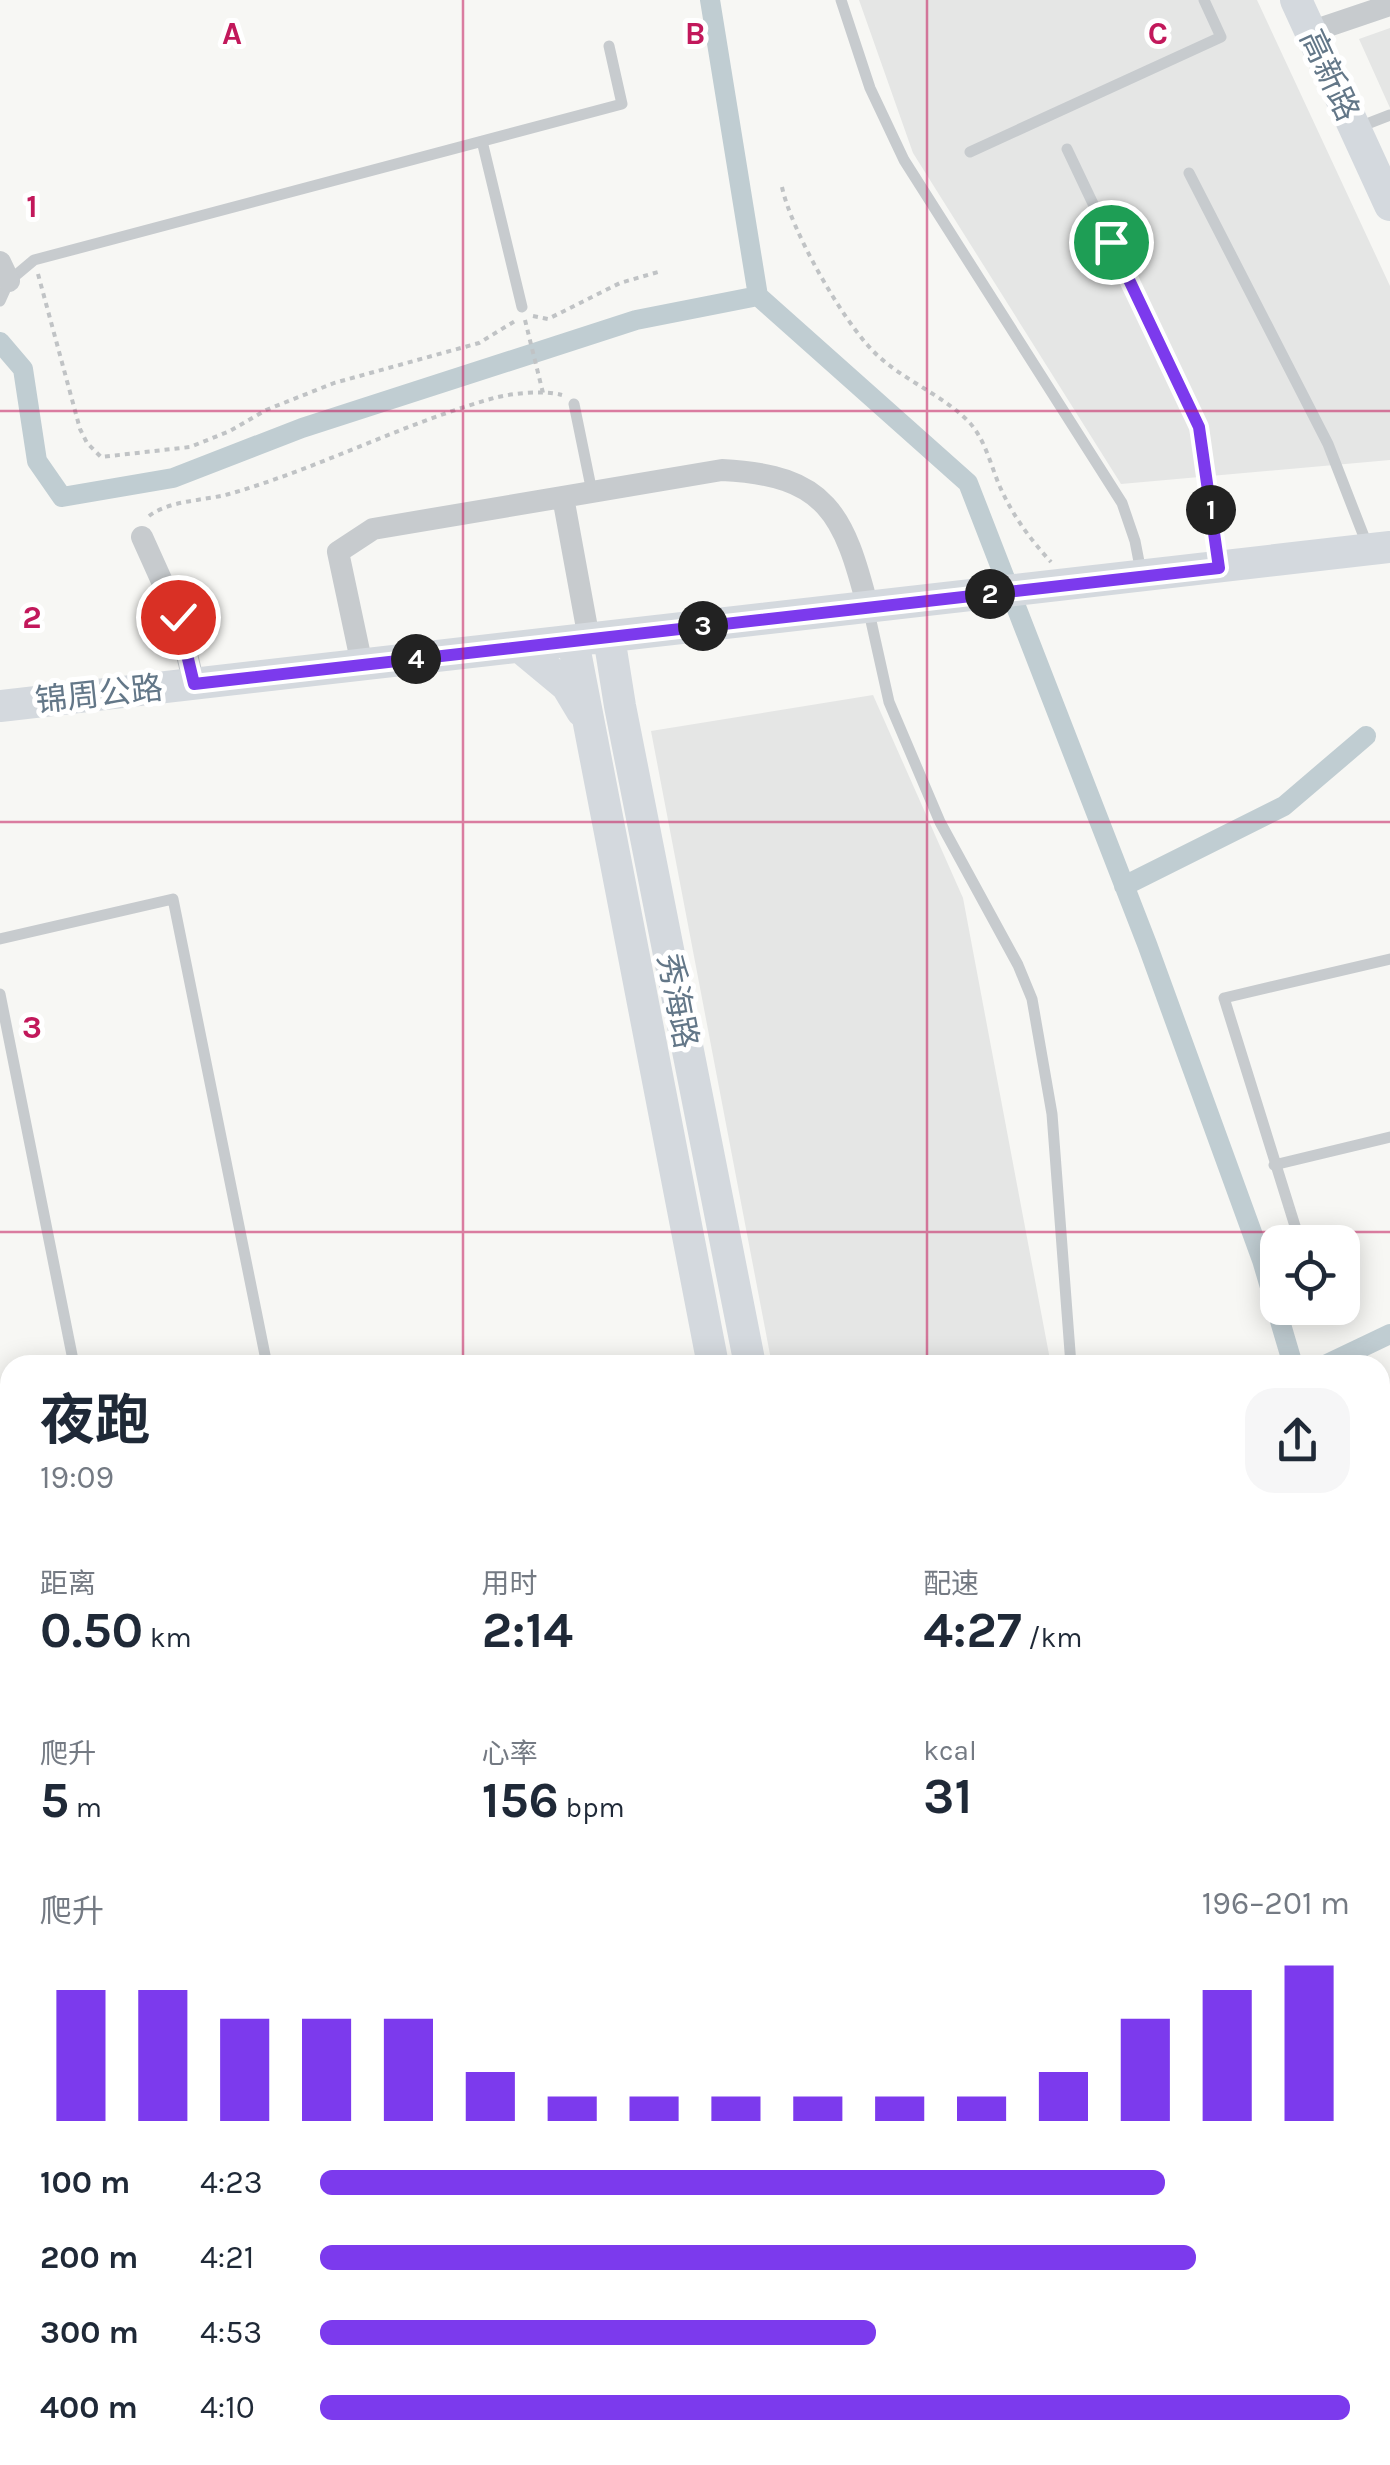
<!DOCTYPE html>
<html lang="zh">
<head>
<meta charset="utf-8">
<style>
	body { margin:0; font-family:Karla,"Noto Sans SC",sans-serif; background:#f6f6f7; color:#1f2937; height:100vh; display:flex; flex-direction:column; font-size:38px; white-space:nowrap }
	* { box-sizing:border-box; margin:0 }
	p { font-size:32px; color:#747a83 }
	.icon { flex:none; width:55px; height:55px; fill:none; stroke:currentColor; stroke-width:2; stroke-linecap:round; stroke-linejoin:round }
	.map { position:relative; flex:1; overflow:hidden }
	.drawer { position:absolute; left:0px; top:1355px; width:1390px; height:1110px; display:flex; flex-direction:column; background:#fff; border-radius:30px 30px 0 0; box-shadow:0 5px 25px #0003 }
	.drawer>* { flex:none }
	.tools { position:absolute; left:1260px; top:1225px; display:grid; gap:20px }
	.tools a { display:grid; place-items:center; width:100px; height:100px; border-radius:20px; background:#fff; box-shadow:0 5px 25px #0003; font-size:50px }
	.pin { position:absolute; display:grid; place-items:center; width:85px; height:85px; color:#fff; margin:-42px; border:5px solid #fff; border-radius:50%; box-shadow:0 2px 10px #0007 }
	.km { position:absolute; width:50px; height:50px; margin:-25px; border-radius:50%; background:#222; color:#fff; font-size:28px; line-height:50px; text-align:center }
	.round { display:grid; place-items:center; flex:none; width:105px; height:105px; border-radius:30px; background:#f6f6f7 }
	.head { display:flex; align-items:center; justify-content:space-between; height:170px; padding:0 40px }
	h1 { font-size:55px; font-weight:700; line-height:75px }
	.metrics { display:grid; grid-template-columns:repeat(3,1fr); gap:15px; height:170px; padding:10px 40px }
	.metrics div { display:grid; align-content:center }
	.metrics b { font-size:50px; font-weight:700 }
	.metrics small { font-size:28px; font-weight:400 }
	.metrics p { font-size:28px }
	.chart { height:280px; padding:20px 40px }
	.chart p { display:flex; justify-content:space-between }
	.chart svg { width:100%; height:180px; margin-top:10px; stroke:#7c3aed; stroke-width:6 }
	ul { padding:0 40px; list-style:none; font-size:32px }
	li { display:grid; grid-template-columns:160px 120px 1fr; align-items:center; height:75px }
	li i { height:25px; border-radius:12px; background:#7c3aed }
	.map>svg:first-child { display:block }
</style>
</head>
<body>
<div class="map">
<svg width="1390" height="2465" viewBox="0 0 1390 2465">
	<rect width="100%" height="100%" fill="#f7f7f4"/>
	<path fill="#e5e6e5" d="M 859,0 L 1257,0 L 1390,286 L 1390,460 L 1121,484 L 913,153 Z
		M 1390,28 L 1390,108 L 1359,39 Z
		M 873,695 L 963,898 L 1051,1365 L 772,1365 L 651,731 Z
		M 1380,1817 L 1390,1819 L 1390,2308 L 1380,2309 Z
		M 1390,2352 L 1390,2465 L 1299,2465 L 1297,2455 L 1380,2455 L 1380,2354 Z
		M 974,2455 L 1267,2455 L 1269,2465 L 976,2465 Z"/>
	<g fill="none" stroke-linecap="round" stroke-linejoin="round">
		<path stroke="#c0cdd2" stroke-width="20" d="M 710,0 L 758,296 L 968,483 L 1147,944 L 1262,1260 L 1293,1365
			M 0,342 L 23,369 L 37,461 L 62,497 L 173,478 L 302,428 L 636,320 L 758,296
			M 1124,886 L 1284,806 L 1366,736
			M 1325,1365 L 1390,1334"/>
		<path stroke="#c0c3c5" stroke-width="4" stroke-dasharray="5 5" stroke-linecap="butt" d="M 782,187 C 791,230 842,320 874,352 C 901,379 939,393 966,419 C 985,437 990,464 1000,487 C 1013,516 1030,539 1051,562
			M 38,274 L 80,429 L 87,443 L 101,457 L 190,447 L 230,431 L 266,410 L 334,383 L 479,343 L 515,321
			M 533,316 L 548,319 L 620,283 L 658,272
			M 525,320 L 543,393
			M 149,516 C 170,500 203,501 229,494 C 320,468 404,423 494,398 C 513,393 543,390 562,395"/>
		<path stroke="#c7cbce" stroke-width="11" d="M 841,0 L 870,88 L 904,160 L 1122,503 L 1135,541 L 1141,572
			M 1359,127 L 1390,115
			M 482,141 L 522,307
			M 1067,149 L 1199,427 L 1218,564
			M 970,152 L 1221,37 L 1204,0
			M 1189,173 L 1328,444 L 1368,547
			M 0,301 L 9,281 L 34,260 L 622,104 L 609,46
			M 574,404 L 592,492
			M 869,612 L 889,702 L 940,822 L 1018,965 L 1032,999 L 1052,1114 L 1071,1365
			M 0,939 L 173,899 L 267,1365
			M 0,994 L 74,1365
			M 1274,1165 L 1390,1137
			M 1300,1242 L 1224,998 L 1390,959
			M 0,1569 L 10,1567
			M 1382,1655 L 1390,1656
			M 1380,1807 L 1390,1805
			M 0,1931 L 10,1957
			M 0,1968 L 10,1968
			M 0,2177 L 10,2187
			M 0,2318 L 10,2325"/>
		<path stroke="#c7cbce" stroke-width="22" d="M 1310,32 L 1390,5
			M 0,262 L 9,281
			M 563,497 L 589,639
			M 142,537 L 178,617 L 194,684
			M 362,665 L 338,552 L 373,529 L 722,470 C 827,475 844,514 868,608
			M 0,2110 L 10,2112
			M 1380,2131 L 1390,2129
			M 1380,2333 L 1390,2331
			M 863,2455 L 865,2465
			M 1291,2455 L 1293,2465"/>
		<path stroke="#d4d9de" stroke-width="32" d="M 1296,0 L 1390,205
			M 609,637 L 620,706 L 750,1365
			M 573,641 L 713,1365
			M 520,647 L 567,686 L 582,711
			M 0,706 L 1390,547
			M 936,2455 L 938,2465
			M 960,2455 L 963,2465"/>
	</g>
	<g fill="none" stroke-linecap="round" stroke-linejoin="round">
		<g stroke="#fff" stroke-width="20">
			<path id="route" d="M 178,617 L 194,684 L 1219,568 L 1199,427 L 1111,242"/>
		</g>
		<use href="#route" stroke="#7c3aed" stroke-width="12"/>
	</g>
	<path fill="none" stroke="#c2185b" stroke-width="2.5" stroke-opacity="0.55" d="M 463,0 L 463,1365M 927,0 L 927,1365M 0,411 L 1390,411M 0,822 L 1390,822M 0,1232 L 1390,1232M 0,1643 L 10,1643M 1380,1643 L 1390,1643M 0,2054 L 10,2054M 1380,2054 L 1390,2054M 463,2455 L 463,2465M 927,2455 L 927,2465"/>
	<g text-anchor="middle" stroke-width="10" stroke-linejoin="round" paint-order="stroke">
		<g font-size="32" fill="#637788" stroke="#fff">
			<text transform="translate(1330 75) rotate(65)" y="11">高新路</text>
			<text transform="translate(99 694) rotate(-6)" y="11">锦周公路</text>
			<text transform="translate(678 1001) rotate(79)" y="11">秀海路</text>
		</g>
	</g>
	<g font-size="32" text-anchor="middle" font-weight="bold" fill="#c2185b" stroke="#fff" stroke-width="10" stroke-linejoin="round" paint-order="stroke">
		<text x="232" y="44">A</text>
		<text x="695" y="44">B</text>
		<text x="1158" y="44">C</text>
		<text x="32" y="217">1</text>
		<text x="32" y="628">2</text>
		<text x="32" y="1038">3</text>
	</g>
</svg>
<div class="tools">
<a><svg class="icon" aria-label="locate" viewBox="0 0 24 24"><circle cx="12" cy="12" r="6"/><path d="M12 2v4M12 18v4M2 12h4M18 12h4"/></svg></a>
</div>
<div class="pin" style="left:1111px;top:242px;background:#1e9e55"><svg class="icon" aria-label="arrive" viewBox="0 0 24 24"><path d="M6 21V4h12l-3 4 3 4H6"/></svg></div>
<div class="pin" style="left:178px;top:617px;background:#d93025"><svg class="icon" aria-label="check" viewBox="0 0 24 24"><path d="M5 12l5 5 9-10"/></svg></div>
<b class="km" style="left:1211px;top:510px">1</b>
<b class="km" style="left:990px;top:594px">2</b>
<b class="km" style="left:703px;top:626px">3</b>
<b class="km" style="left:416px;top:659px">4</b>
<section class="drawer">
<div class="head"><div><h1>夜跑</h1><p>19:09</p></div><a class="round"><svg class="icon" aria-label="share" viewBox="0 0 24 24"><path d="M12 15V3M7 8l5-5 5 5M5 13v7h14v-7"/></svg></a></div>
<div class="metrics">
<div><p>距离</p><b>0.50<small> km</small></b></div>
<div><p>用时</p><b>2:14</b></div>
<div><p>配速</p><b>4:27<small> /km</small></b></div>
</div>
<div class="metrics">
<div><p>爬升</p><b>5<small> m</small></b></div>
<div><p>心率</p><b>156<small> bpm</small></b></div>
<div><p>kcal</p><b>31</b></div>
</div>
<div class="chart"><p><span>爬升</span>196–201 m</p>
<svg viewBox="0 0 160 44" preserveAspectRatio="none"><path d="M5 44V12M15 44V12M25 44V19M35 44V19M45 44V19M55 44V32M65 44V38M75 44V38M85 44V38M95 44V38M105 44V38M115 44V38M125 44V32M135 44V19M145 44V12M155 44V6"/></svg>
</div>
<ul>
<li><b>100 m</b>4:23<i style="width:82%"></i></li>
<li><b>200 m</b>4:21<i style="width:85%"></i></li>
<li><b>300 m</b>4:53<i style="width:54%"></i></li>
<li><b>400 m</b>4:10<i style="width:100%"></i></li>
</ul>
</section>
</div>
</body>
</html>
